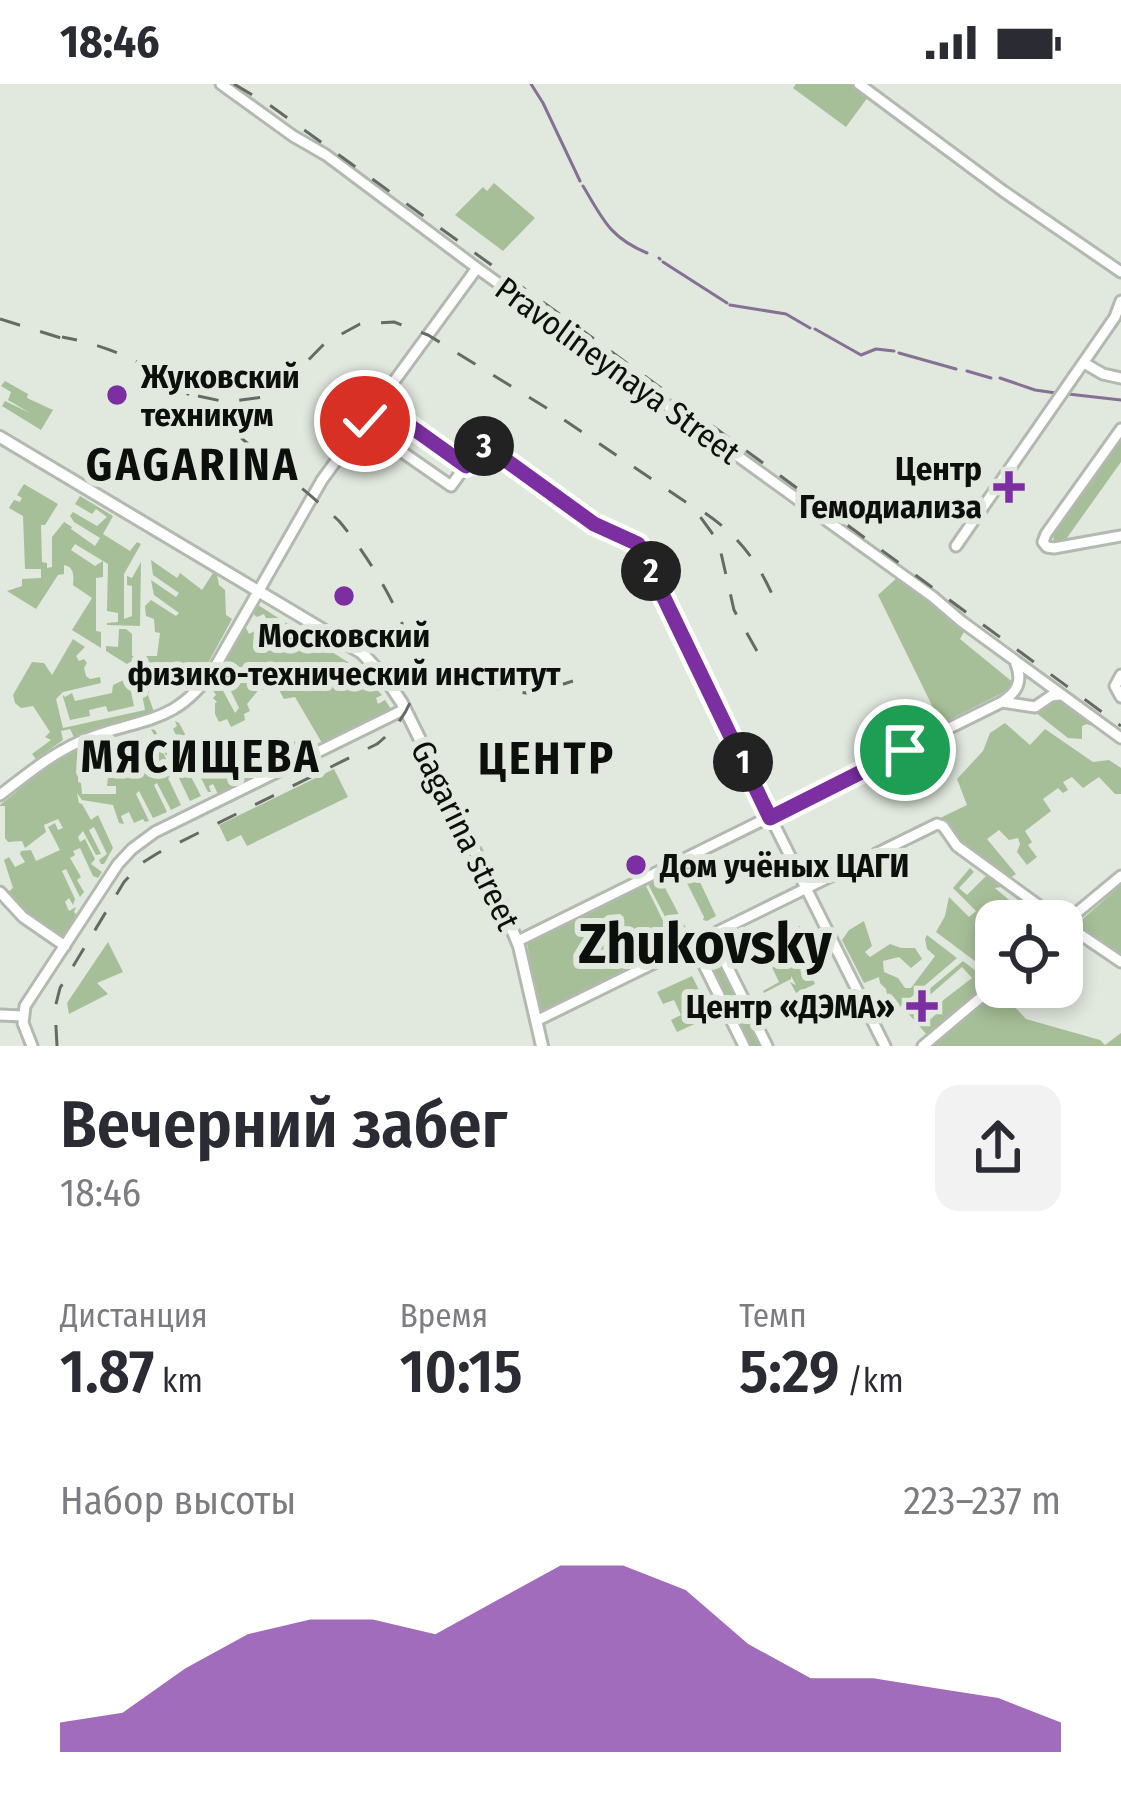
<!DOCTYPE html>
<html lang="ru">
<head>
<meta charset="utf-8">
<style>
	body { margin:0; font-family:"Fira Sans Condensed",sans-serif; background:#f2f2f3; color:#2b2b33; height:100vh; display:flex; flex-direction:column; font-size:45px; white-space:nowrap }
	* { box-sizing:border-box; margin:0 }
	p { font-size:39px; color:#7c7c81 }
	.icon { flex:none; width:66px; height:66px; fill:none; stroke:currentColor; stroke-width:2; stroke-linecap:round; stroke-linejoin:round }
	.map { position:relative; height:962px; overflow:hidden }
	.side { display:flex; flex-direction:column; background:#fff; flex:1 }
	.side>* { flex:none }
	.controls { position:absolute; left:975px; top:816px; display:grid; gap:24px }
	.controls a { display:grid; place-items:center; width:108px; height:108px; border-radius:24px; background:#fff; box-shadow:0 6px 18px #0003; font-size:60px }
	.pin { position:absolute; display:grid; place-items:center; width:102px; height:102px; color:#fff; margin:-51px; border:6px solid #fff; border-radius:50%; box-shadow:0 3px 12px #0007 }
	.km { position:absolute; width:60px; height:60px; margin:-30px; border-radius:50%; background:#222; color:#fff; font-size:33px; line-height:60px; text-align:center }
	.round { display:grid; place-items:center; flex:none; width:126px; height:126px; border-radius:24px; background:#f2f2f3 }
	.overview { display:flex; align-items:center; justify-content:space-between; height:204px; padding:0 60px }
	h1 { font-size:66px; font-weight:600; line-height:90px }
	.stats { display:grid; grid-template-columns:repeat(3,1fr); gap:18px; height:204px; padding:12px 60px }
	.stats div { display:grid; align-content:center }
	.stats b { font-size:60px; font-weight:600 }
	.stats small { font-size:33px; font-weight:400 }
	.stats p { font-size:33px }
	.chart { height:336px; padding:24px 60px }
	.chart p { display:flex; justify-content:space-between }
	.chart svg { width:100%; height:216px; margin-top:12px; fill:#7b2fa1; opacity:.7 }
	.status { display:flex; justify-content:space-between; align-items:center; height:84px; padding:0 60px; background:#fff; direction:ltr }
	.status svg { height:33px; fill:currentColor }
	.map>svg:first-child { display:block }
</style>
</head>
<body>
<div class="status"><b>18:46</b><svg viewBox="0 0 49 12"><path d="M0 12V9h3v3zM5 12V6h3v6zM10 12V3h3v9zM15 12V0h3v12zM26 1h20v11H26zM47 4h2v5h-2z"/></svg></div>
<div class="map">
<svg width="1121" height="962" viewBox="0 0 1121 962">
	<rect width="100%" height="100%" fill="#e1e8de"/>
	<path fill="#a7bf98" d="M 796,0 L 851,0 L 868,13 L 846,43 L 793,4 Z
		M 494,99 L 535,134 L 503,167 L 455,131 L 483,103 L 487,107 Z
		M 5,297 L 28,310 L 27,314 L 53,326 L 41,346 L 2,322 L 5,317 L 30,329 L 8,316 L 11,308 L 1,302 Z
		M 1121,355 L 1121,378 L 1064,458 L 1054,459 L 1053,451 Z
		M 24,400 L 58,420 L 45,441 L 41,441 L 42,478 L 47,479 L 47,484 L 52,483 L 52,453 L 64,438 L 72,443 L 71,445 L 95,462 L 100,454 L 74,438 L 70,432 L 73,428 L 97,442 L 107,433 L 96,425 L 92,430 L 75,420 L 80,412 L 113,432 L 103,450 L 130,467 L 137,458 L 141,460 L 124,490 L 124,535 L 132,532 L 132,502 L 127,501 L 127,492 L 132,494 L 141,478 L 140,542 L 107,541 L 107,539 L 118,538 L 118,529 L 107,527 L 108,480 L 75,460 L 71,466 L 95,482 L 103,477 L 103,493 L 96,494 L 96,547 L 101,548 L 101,564 L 72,546 L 92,514 L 73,501 C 74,491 74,483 64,481 L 64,490 L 58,491 L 36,525 L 7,507 L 22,502 L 22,495 L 41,494 L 41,485 L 25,485 L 23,432 L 9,424 L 14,416 L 20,418 L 22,414 L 17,411 Z
		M 151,476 L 177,494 L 180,489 L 202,506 L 213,489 L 217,491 L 219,501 L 225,506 L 226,531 L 232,535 L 207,581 L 188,604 L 176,598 L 143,590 L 106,567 L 106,562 L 118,563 L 119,545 L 126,545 L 132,550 L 132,572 L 157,572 L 160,549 L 155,548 L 154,535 L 146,532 L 145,522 L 151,516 L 176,532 L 179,529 L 154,511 L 151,496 L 176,513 L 179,509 L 153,491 Z
		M 899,492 L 943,524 L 964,548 L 960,555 L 1015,600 L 1012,604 L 941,640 L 878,511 Z
		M 258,521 L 354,582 L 382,611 L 376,614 L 378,620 L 385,616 L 391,625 L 322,659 L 295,613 L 284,615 L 279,606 L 310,592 L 307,585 L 263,606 L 260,604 L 247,620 L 250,627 L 244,630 L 245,636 L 231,643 L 227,635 L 219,638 L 215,630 L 215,619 L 217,618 L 213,614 L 216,611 L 210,602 L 214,597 L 220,601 L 235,629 L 239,624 L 226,597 L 221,599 L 224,594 L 219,590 L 245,542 L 249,550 L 262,543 L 268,557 L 273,560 L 277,557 L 264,530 L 257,533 L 253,530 Z
		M 73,555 L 85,563 L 76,572 L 79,577 L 84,575 L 87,579 L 84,584 L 86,592 L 90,595 L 100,593 L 101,599 L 63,608 L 56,615 L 63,644 L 145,626 L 139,595 L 147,600 L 150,605 L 148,611 L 154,628 L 138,633 L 138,637 L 75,655 L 70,645 L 61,647 L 63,656 L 36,675 L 32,670 L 51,656 L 45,653 L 50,648 L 33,622 L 21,624 L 15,619 L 13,611 L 32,578 L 44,579 L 52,591 Z
		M 128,594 L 134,622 L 108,628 L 106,622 L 89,626 L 90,632 L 70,636 L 63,613 L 63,611 L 65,613 L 72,609 L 75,617 L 112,609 L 113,601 Z
		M 1060,612 L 1097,638 L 1095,643 L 1087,640 L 1082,642 L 1082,655 L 1068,654 L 1035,628 Z
		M 175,637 L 179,639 L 190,659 L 172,668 L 168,673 L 163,668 L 169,682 L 160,686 L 162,691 L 211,665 L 224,667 L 243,657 L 246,662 L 235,668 L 239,677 L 233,680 L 236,688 L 261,674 L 267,680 L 294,667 L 292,659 L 298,656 L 301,662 L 306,660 L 304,667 L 218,710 L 213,700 L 209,702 L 211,708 L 208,708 L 195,682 L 187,685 L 201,712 L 190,717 L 177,690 L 168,694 L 181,721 L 171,726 L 157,699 L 154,701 L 167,728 L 153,734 L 139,707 L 136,710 L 149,737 L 145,738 L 143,735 L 134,739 L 129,728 L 121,732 L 124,740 L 119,739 L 113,721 L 82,716 L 77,709 L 79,719 L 82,720 L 91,736 L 98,731 L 113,764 L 104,780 L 101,780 L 99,776 L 107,770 L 94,743 L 89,746 L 101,770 L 96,771 L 83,747 L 78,753 L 80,758 L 85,755 L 95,775 L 91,780 L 102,788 L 98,794 L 93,792 L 80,764 L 73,767 L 75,771 L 70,774 L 81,793 L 77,796 L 84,808 L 80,813 L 66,785 L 62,787 L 75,815 L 73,821 L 69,814 L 65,818 L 69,827 L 76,823 L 74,828 L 79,833 L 62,855 L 19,825 L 7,809 L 13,804 L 4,776 L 9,773 L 15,783 L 25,778 L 20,770 L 21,767 L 31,766 L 36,777 L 60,766 L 48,743 L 55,739 L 58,746 L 63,744 L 58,735 L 44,741 L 46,748 L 25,764 L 22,757 L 8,758 L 5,754 L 5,722 L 0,722 L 0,735 L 0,721 C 33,696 63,664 104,654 L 101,658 L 100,670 L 94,671 L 94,685 L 78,686 L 78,698 L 81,699 L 82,710 L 116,710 L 116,702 L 107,702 L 108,693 L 116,692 L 116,683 L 110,683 L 110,676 L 118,673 L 118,667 L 127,665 L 128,676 L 154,663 L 159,664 L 158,659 L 153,661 L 151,657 L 156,655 L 151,645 L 155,646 L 163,661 L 168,663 L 179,657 L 173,645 L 177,642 Z
		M 1005,639 L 1030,661 L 1045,645 L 1093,678 L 1109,676 L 1121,684 L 1121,710 L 1115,710 L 1099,693 L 1083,704 L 1072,693 L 1063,698 L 1068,706 L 1063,709 L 1058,704 L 1043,715 L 1051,727 L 1025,747 L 1032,758 L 1028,761 L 1037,773 L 1027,781 L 1017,768 L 1020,760 L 1018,754 L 1009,756 L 999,746 L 987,755 L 1016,790 L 1010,794 L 956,760 L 940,734 L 967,721 L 957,695 L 983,667 L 990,649 Z
		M 334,685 L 348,713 L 247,762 L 241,751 L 227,758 L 219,741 Z
		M 691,779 L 716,832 L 707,837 L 703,836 L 704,833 L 682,789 L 662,798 L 686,844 L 685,848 L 675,852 L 648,800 Z
		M 970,784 L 974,788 L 959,804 L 967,811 L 988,790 L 1055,837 L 1045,837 L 1042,829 L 1038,826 L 1033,827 L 1001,803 L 995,804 L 1015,821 L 987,846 L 996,860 L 995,892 L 936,848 L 945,832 L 949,813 L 969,833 L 976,827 L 953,804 Z
		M 645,800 L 672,855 L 670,857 L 675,867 L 638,885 L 632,875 L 630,877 L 635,886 L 629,890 L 623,879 L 627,891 L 538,932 L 527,858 Z
		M 1121,801 L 1121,873 L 1084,849 L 1083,843 L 1080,844 L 1083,848 L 1078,847 L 1080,843 L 1076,841 Z
		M 864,837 L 872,862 L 865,868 L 870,873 L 890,860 L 901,864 L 915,864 L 922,875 L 911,884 L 899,873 L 883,877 L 884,888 L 898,894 L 905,904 L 911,904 L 935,872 L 927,865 L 925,855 L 927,851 L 957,874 L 882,938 L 882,931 L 878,932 L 867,909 L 882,920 L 888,916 L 886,905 L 880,899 L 879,893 L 864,899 L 842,856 L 849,846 Z
		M 800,842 L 804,851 L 777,865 L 777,867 L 806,853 L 810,860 L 805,863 L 802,858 L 795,862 L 806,884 L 813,881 L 811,875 L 816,873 L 821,886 L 811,891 L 815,900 L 796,909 L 790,898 L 796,901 L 791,892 L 791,895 L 764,909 L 763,907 L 779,898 L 767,873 L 776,869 L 772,861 L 785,856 L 782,850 Z
		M 108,858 L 123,888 L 97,899 L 108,910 L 69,930 L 67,919 Z
		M 713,858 L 765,962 L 746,962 L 698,865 Z
		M 963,877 L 989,897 L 979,913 L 927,957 L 927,951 L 906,927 L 915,919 L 931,935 L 936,930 L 933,924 L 972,894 L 962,883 L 931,910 L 927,907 Z
		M 692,892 L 712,932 L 677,948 L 671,936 L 681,931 L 674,916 L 663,920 L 657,908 Z
		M 996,903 L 1026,935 L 1100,956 L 1105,961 L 1121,949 L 1121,962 L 930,962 L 987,915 Z"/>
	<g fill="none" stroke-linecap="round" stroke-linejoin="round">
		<path stroke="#867094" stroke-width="3" d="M 531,0 L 543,19 L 580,97
			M 583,102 C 603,135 609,153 647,169
			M 659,174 L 660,175
			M 663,178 L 727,219
			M 730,221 L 786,230 L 810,244
			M 815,245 L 861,271 L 876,265 L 894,267
			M 899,269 L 956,285
			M 967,287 L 991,294
			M 1000,294 L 1035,306 L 1056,309
			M 1068,310 L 1121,316"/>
		<g stroke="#b2b9af" stroke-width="15">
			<path id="secondary" d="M 221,0 L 293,52 L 326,71 L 477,184 L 933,513 L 961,537 L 1121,654
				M 859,0 L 1003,107 L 1121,188
				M 1084,279 L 1103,290 L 1121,294
				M 378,319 L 465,383
				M 362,340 L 451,402 L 480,362 L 489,364 L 594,440 L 638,460 L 707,606 L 885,962
				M 1121,345 L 1046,450 L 1043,458 L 1047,463 L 1054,464 L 1121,452
				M 956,462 L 1115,233 L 1121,217
				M 1121,591 L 1115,602 L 1121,613
				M 1002,618 L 1035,623 L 1051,612 L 1060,611
				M 0,711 C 25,692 50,671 79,658 C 138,632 174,645 215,583 L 322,396 L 477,184
				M 0,808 L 23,833 L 65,862
				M 1062,838 L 1121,878
				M 1062,841 L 1121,792
				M 717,848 L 718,864 L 767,962
				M 518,857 L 1002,618 C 1017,608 1023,598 1016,580
				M 688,862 L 700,873 L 744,962
				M 0,931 L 22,932
				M 536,937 L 937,740 L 943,742 L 957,762 L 1060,837
				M 32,962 L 23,939 L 25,922 L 118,780 L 132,765 L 155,748 L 405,625
				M 923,962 L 986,909 L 996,898"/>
		</g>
		<g stroke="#b2b9af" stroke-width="16">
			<path id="primary" d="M 0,353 L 362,569 L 386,595 L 402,619 L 504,826 L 519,862 L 542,962"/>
		</g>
		<use href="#secondary" stroke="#fff" stroke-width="9"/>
		<use href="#primary" stroke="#fff" stroke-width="10"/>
		<path stroke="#666a64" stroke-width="3" stroke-dasharray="21 21" stroke-linecap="butt" d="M 234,0 L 271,22 L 590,252 L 1121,642
			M 0,235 L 74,258
			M 198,312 L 226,318 L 264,313 L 282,303 L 325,259 L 360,240 L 394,238 L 428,251 L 545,323 L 693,423 L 712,449 L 721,469 L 734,526 L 758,569
			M 705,429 C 737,451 756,475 772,510
			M 412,561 L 429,584 L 452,595 L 475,601 L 532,610 L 573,597
			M 57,962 L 55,924 L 60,904 L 124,798 L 142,779 L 158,769 L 377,660 C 396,645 414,622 415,597 C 418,550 369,472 339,437 C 305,405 267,377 232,346 C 179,300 134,266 62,253"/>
	</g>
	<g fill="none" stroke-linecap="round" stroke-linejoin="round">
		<g stroke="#fff" stroke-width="24">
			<path id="route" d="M 365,337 L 378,319 L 466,382 L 480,362 L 489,364 L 594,440 L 638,460 L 770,734 L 905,666"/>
		</g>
		<use href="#route" stroke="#7b2fa1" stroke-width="15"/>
	</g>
	<g fill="#7b2fa1" stroke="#e1e8de" stroke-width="4.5">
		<circle cx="117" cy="311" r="12"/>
		<path d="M1003 385h12v12h12v12h-12v12h-12v-12h-12v-12h12z"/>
		<circle cx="344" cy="512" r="12"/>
		<circle cx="636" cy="781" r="12"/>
		<path d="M916 904h12v12h12v12h-12v12h-12v-12h-12v-12h12z"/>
	</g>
	<g text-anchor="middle" stroke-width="12" stroke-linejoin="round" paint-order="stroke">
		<g font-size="33" fill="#0d0f0c" stroke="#e1e8de">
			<text transform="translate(618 286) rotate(36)" y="12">Pravolineynaya Street</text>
			<text transform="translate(466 751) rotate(64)" y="12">Gagarina street</text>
		</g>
		<g font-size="33" font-weight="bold" fill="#0d0f0c" stroke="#e1e8de" text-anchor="start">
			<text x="141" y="304">Жуковский<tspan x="141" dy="38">техникум</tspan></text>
			<text x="982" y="396" text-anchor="end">Центр<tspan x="982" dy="38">Гемодиализа</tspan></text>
			<text x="344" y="563" text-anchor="middle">Московский<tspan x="344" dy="38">физико-технический институт</tspan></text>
			<text x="660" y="793">Дом учёных ЦАГИ</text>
			<text x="895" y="934" text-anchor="end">Центр «ДЭМА»</text>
		</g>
		<g font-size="45" font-weight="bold" letter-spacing="3" fill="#0d0f0c" stroke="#e1e8de">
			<text x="193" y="396">GAGARINA</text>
			<text x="201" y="688">МЯСИЩЕВА</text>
			<text x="547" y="690">ЦЕНТР</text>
		</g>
		<g font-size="57" font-weight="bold" fill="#0d0f0c" stroke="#e1e8de">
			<text x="705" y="879">Zhukovsky</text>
		</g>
	</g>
</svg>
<div class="controls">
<a><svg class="icon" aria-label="locate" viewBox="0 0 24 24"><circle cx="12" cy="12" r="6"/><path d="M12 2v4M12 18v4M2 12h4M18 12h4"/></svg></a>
</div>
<div class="pin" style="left:905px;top:666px;background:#1e9e55"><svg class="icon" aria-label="arrive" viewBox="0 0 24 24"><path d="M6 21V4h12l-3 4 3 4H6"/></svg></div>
<div class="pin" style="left:365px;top:337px;background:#d93025"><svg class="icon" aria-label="check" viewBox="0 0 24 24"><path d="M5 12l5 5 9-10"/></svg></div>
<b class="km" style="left:743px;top:678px">1</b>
<b class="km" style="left:651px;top:487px">2</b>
<b class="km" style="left:484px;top:362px">3</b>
</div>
<section class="side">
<div class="overview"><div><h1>Вечерний забег</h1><p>18:46</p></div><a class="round"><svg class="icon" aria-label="share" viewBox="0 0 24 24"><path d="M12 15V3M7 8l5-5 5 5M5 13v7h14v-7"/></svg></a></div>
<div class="stats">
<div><p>Дистанция</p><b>1.87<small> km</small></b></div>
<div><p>Время</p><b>10:15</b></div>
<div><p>Темп</p><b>5:29<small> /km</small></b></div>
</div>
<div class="chart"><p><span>Набор высоты</span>223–237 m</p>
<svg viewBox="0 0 160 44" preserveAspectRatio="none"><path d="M0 44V38L10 36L20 27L30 20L40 17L50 17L60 20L70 13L80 6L90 6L100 11L110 22L120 29L130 29L140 31L150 33L160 38V44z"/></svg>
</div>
</section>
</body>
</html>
